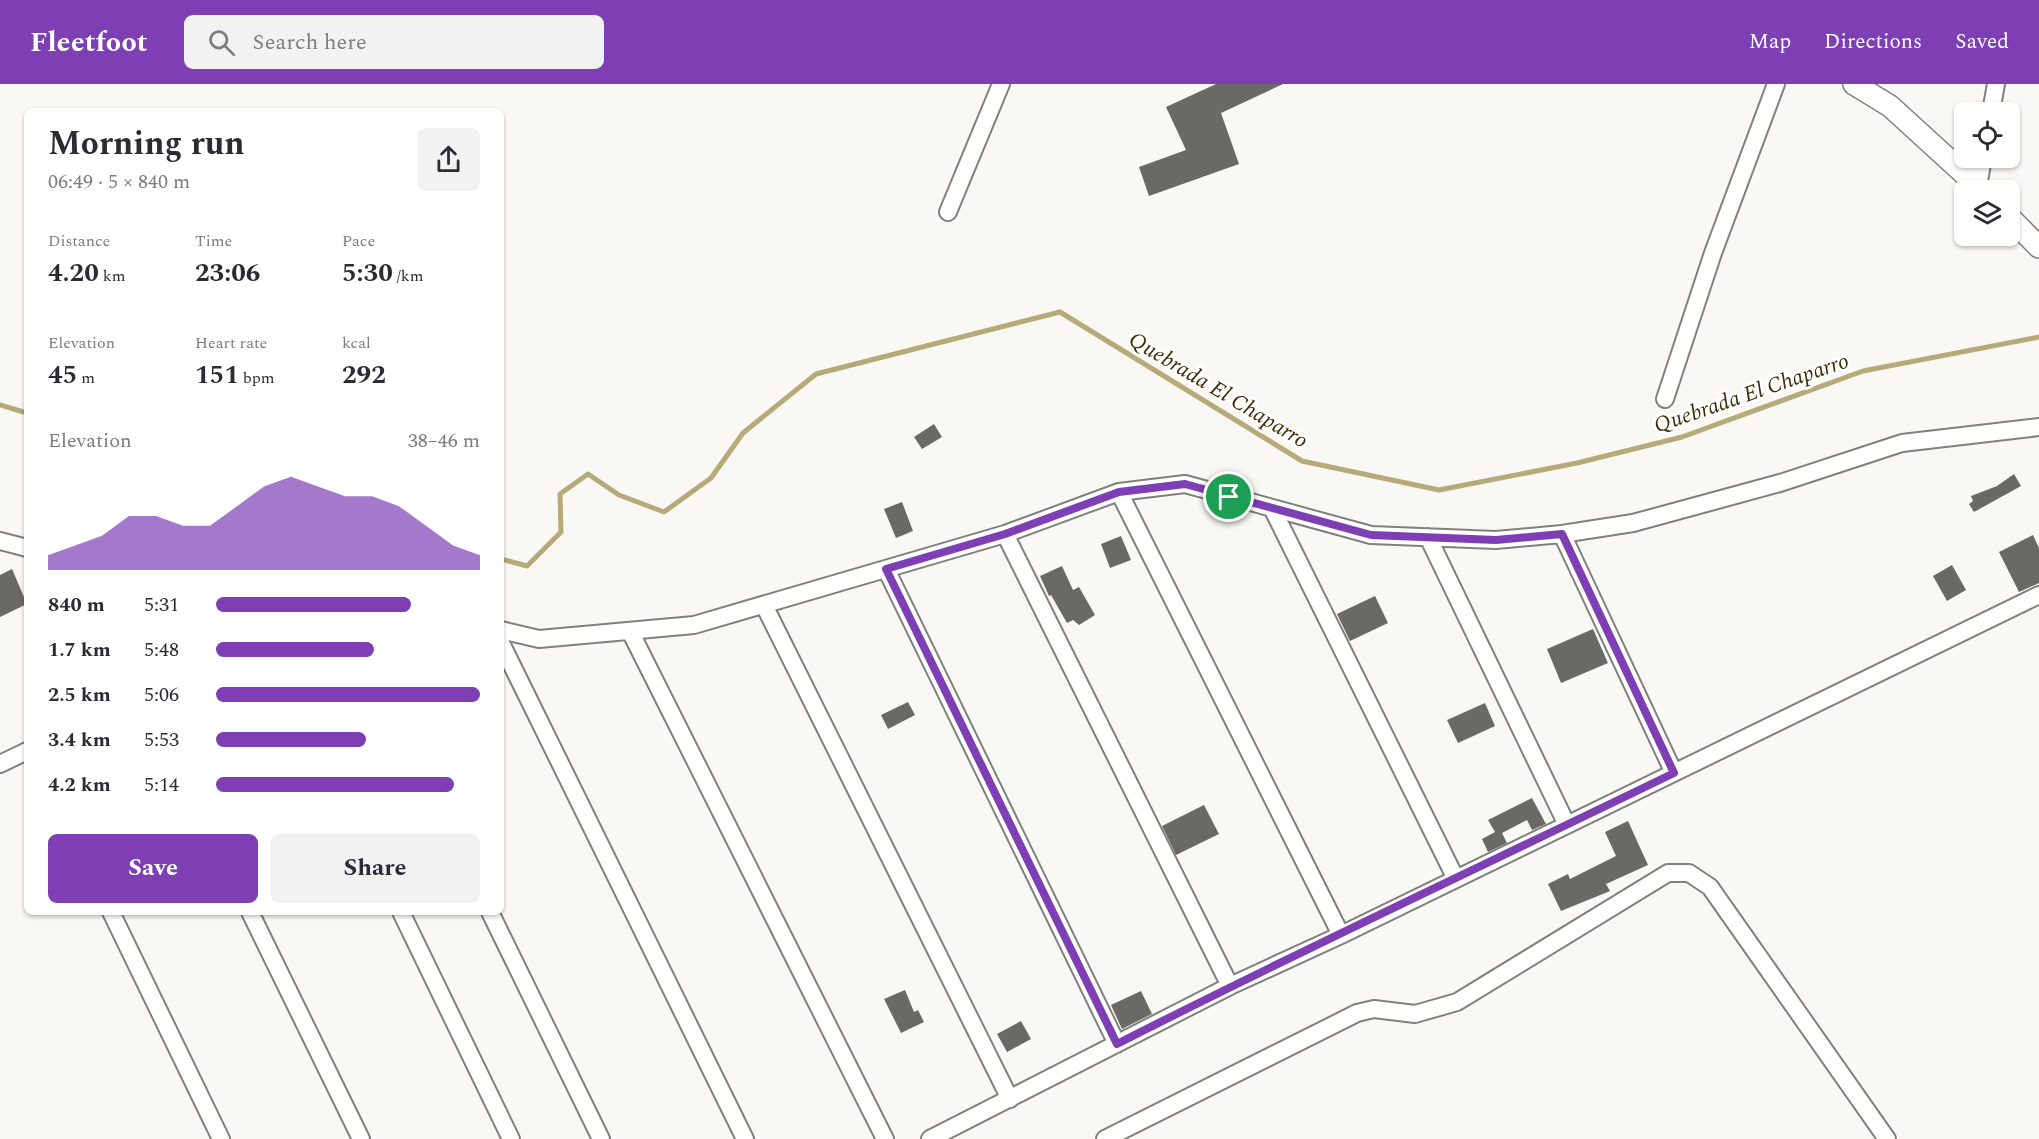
<!DOCTYPE html>
<html lang="en">
<head>
<meta charset="utf-8">
<style>
	body { margin:0; font-family:Spectral,serif; background:#f2f2f3; color:#2b2b33; height:100vh; display:flex; flex-direction:column; font-size:22px; white-space:nowrap }
	* { box-sizing:border-box; margin:0 }
	p { font-size:20px; color:#7c7c81 }
	.icon { flex:none; width:33px; height:33px; fill:none; stroke:currentColor; stroke-width:2; stroke-linecap:round; stroke-linejoin:round }
	.map { position:relative; flex:1; overflow:hidden }
	.drawer { position:absolute; left:24px; top:24px; width:480px; height:807px; display:flex; flex-direction:column; background:#fff; border-radius:9px; box-shadow:0 2px 4px #0004 }
	.drawer>* { flex:none }
	.tools { position:absolute; left:1954px; top:18px; display:grid; gap:12px }
	.tools a { display:grid; place-items:center; width:66px; height:66px; border-radius:9px; background:#fff; box-shadow:0 2px 4px #0004; font-size:30px }
	.pin { position:absolute; display:grid; place-items:center; width:51px; height:51px; color:#fff; margin:-26px; border:3px solid #fff; border-radius:50%; box-shadow:0 2px 6px #0007 }
	.round { display:grid; place-items:center; flex:none; width:63px; height:63px; border-radius:9px; background:#f2f2f3 }
	.summary { display:flex; align-items:center; justify-content:space-between; height:102px; padding:0 24px }
	h1 { font-size:33px; font-weight:700; line-height:45px }
	.stats { display:grid; grid-template-columns:repeat(3,1fr); gap:9px; height:102px; padding:6px 24px }
	.stats div { display:grid; align-content:center }
	.stats b { font-size:26px; font-weight:700 }
	.stats small { font-size:16px; font-weight:400 }
	.stats p { font-size:16px }
	.chart { height:168px; padding:12px 24px }
	.chart p { display:flex; justify-content:space-between }
	.chart svg { width:100%; height:108px; margin-top:6px; fill:#7e3fb4; opacity:.7 }
	.cta { display:flex; gap:12px; margin-top:auto; padding:12px 24px }
	.cta a { flex:1; height:69px; border-radius:9px; background:#7e3fb4; color:#fff; font-size:24px; font-weight:700; line-height:69px; text-align:center }
	.cta a+a { background:#f2f2f3; color:#2b2b33 }
	ul { padding:0 24px; list-style:none; font-size:20px }
	li { display:grid; grid-template-columns:96px 72px 1fr; align-items:center; height:45px }
	li i { height:15px; border-radius:8px; background:#7e3fb4 }
	header { display:flex; align-items:center; gap:36px; box-sizing:border-box; height:84px; padding:0 30px; background:#7e3fb4; color:#fff }
	header strong { font-size:28px }
	nav { display:flex; gap:33px; margin-inline-start:auto; font-size:21px }
	.search { width:420px; height:54px; background:#f2f2f3; display:flex; align-items:center; gap:15px; box-sizing:border-box; padding:0 21px; border-radius:9px; color:#7c7c81; font-size:22px }
	.map>svg:first-child { display:block }
</style>
</head>
<body>
<header>
<strong>Fleetfoot</strong>
<div class="search"><svg class="icon" aria-label="search" viewBox="0 0 24 24"><circle cx="10" cy="10" r="6"/><path d="M15 15l6 6"/></svg>Search here</div>
<nav><a>Map</a><a>Directions</a><a>Saved</a></nav>
</header>
<div class="map">
<svg width="2039" height="1055" viewBox="0 0 2039 1055">
	<rect width="100%" height="100%" fill="#f9f8f4"/>
	<g fill="none" stroke-linecap="round" stroke-linejoin="round">
		<path stroke="#b6aa79" stroke-width="5" d="M 0,321 L 27,329
			M 501,475 L 527,482 L 561,448 L 560,410 L 588,390 L 619,411 L 664,428 L 711,394 L 743,349 L 816,290 L 1060,228 L 1302,377 L 1439,406 L 1577,379 L 1682,353 L 1863,287 L 2039,253"/>
	</g>
	<path fill="#6a6966" d="M 1216,0 L 1283,0 L 1221,29 L 1239,80 L 1149,112 L 1139,83 L 1186,66 L 1166,23 Z
		M 934,340 L 942,353 L 922,365 L 914,353 Z
		M 2014,390 L 2021,402 L 1974,428 L 1969,420 L 1973,417 L 1971,412 L 1997,402 Z
		M 902,418 L 913,447 L 896,454 L 884,425 Z
		M 2033,451 L 2039,464 L 2039,499 L 2019,508 L 1999,468 Z
		M 1121,452 L 1131,476 L 1110,484 L 1101,460 Z
		M 1952,481 L 1966,506 L 1947,517 L 1933,492 Z
		M 1062,482 L 1073,506 L 1079,503 L 1095,531 L 1079,541 L 1073,536 L 1067,539 L 1051,511 L 1049,512 L 1040,492 Z
		M 12,485 L 27,520 L 0,533 L 0,491 Z
		M 1375,512 L 1388,539 L 1350,557 L 1337,530 Z
		M 1593,545 L 1608,579 L 1561,599 L 1547,565 Z
		M 908,618 L 915,631 L 888,645 L 881,631 Z
		M 1485,619 L 1495,642 L 1458,659 L 1447,636 Z
		M 1532,714 L 1546,740 L 1532,746 L 1527,736 L 1502,749 L 1507,759 L 1488,768 L 1482,755 L 1495,748 L 1488,736 Z
		M 1204,721 L 1219,750 L 1176,771 L 1162,742 Z
		M 1628,737 L 1648,781 L 1606,800 L 1610,807 L 1561,827 L 1548,800 L 1568,790 L 1570,795 L 1616,772 L 1605,748 Z
		M 905,906 L 914,928 L 918,926 L 924,938 L 901,949 L 884,915 Z
		M 1141,907 L 1152,930 L 1122,945 L 1111,921 Z
		M 1021,937 L 1031,955 L 1007,968 L 997,950 Z"/>
	<g fill="none" stroke-linecap="round" stroke-linejoin="round">
		<g stroke="#81807c" stroke-width="20">
			<path id="minor" d="M 1991,28 L 1996,0
				M 1978,103 L 1983,74
				M 948,128 L 1001,0
				M 1665,315 L 1713,169 L 1776,0
				M 1119,408 L 1341,851
				M 1273,426 L 1456,795
				M 1005,450 L 1230,902
				M 1562,450 L 1674,689
				M 1428,453 L 1567,741
				M 0,457 L 27,464
				M 886,485 L 1117,960
				M 764,521 L 1010,1015
				M 501,546 L 539,555 L 694,541 L 1005,450 L 1119,408 L 1185,400 L 1371,451 L 1496,456 L 1562,450 L 1633,439 L 1780,399 L 1902,359 L 2039,343
				M 630,547 L 885,1055
				M 501,559 L 745,1055
				M 0,680 L 27,667
				M 111,828 L 221,1055
				M 250,828 L 361,1055
				M 401,828 L 511,1055
				M 490,828 L 601,1055
				M 930,1055 L 1230,902 L 1341,851 L 2039,511
				M 1105,1055 L 1357,929 L 1374,925 L 1415,930 L 1457,918 L 1668,789 L 1689,789 L 1710,803 L 1887,1055"/>
		</g>
		<g stroke="#81807c" stroke-width="24">
			<path id="major" d="M 1854,0 L 1890,22 L 1982,106
				M 2010,134 L 2039,163"/>
		</g>
		<use href="#minor" stroke="#fff" stroke-width="16"/>
		<use href="#major" stroke="#fff" stroke-width="21"/>
	</g>
	<g fill="none" stroke-linecap="round" stroke-linejoin="round">
		<g stroke="#fff" stroke-width="12">
			<path id="route" d="M 1185,400 L 1371,451 L 1496,456 L 1562,450 L 1674,689 C 1489,779 1301,866 1117,960 L 886,485 L 1005,450 L 1119,408 Z"/>
		</g>
		<use href="#route" stroke="#7e3fb4" stroke-width="8"/>
	</g>
	<g text-anchor="middle" stroke-width="6" stroke-linejoin="round" paint-order="stroke">
		<g font-size="22" font-style="italic" fill="#392f06" stroke="#fff">
			<text transform="translate(1219 305) rotate(31)" y="8">Quebrada El Chaparro</text>
			<text transform="translate(1751 308) rotate(-19)" y="8">Quebrada El Chaparro</text>
		</g>
	</g>
</svg>
<div class="tools">
<a><svg class="icon" aria-label="locate" viewBox="0 0 24 24"><circle cx="12" cy="12" r="6"/><path d="M12 2v4M12 18v4M2 12h4M18 12h4"/></svg></a>
<a><svg class="icon" aria-label="layers" viewBox="0 0 24 24"><path d="M12 4l9 5-9 5-9-5zM3 14l9 5 9-5"/></svg></a>
</div>
<div class="pin" style="left:1229px;top:413px;background:#1e9e55"><svg class="icon" aria-label="arrive" viewBox="0 0 24 24"><path d="M6 21V4h12l-3 4 3 4H6"/></svg></div>
<section class="drawer">
<div class="summary"><div><h1>Morning run</h1><p>06:49 · 5 × 840 m</p></div><a class="round"><svg class="icon" aria-label="share" viewBox="0 0 24 24"><path d="M12 15V3M7 8l5-5 5 5M5 13v7h14v-7"/></svg></a></div>
<div class="stats">
<div><p>Distance</p><b>4.20<small> km</small></b></div>
<div><p>Time</p><b>23:06</b></div>
<div><p>Pace</p><b>5:30<small> /km</small></b></div>
</div>
<div class="stats">
<div><p>Elevation</p><b>45<small> m</small></b></div>
<div><p>Heart rate</p><b>151<small> bpm</small></b></div>
<div><p>kcal</p><b>292</b></div>
</div>
<div class="chart"><p><span>Elevation</span>38–46 m</p>
<svg viewBox="0 0 160 44" preserveAspectRatio="none"><path d="M0 44V38L10 34L20 30L30 22L40 22L50 26L60 26L70 18L80 10L90 6L100 10L110 14L120 14L130 18L140 26L150 34L160 38V44z"/></svg>
</div>
<ul>
<li><b>840 m</b>5:31<i style="width:74%"></i></li>
<li><b>1.7 km</b>5:48<i style="width:60%"></i></li>
<li><b>2.5 km</b>5:06<i style="width:100%"></i></li>
<li><b>3.4 km</b>5:53<i style="width:57%"></i></li>
<li><b>4.2 km</b>5:14<i style="width:90%"></i></li>
</ul>
<div class="cta"><a>Save</a><a>Share</a></div>
</section>
</div>
</body>
</html>
